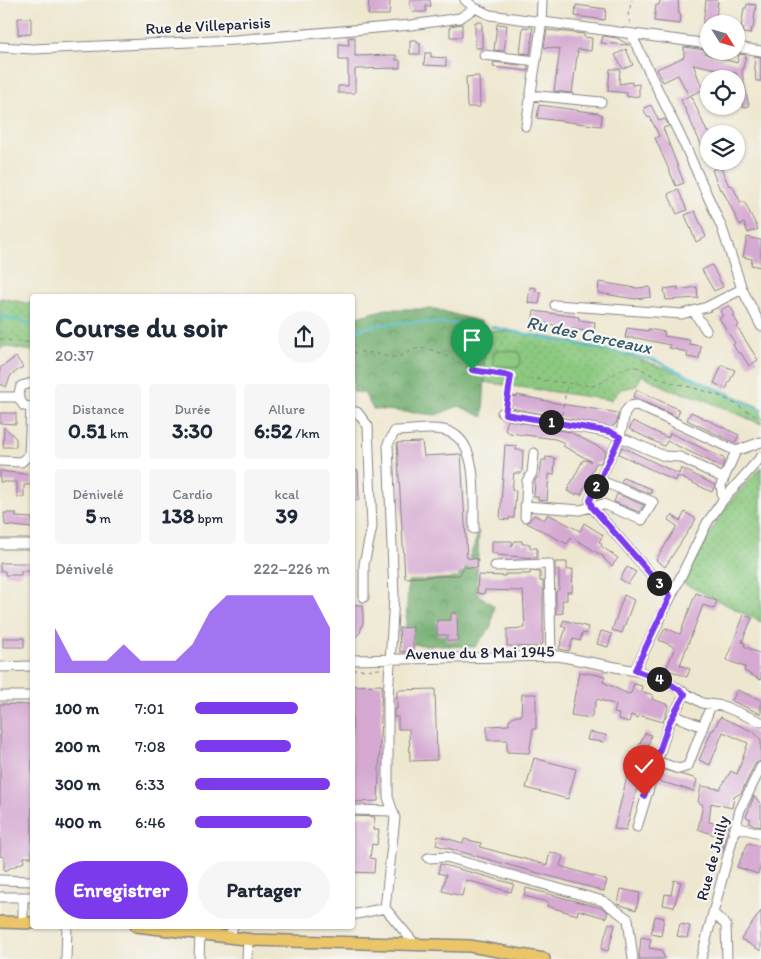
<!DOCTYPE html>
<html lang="fr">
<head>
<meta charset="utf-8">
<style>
	body { margin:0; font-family:Itim,sans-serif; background:#f6f6f7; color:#1f2937; height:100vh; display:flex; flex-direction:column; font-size:19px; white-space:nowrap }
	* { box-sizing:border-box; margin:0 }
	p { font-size:16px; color:#747a83 }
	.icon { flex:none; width:28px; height:28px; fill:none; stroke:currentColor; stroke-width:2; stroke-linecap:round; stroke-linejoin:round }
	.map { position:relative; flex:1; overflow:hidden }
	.panel { position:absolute; left:30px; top:294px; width:325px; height:635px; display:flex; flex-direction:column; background:#fff; border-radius:5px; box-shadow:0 1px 4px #0004 }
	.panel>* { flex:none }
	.needle { width:32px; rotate:127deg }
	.fabs { position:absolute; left:700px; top:15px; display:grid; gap:10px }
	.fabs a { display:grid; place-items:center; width:45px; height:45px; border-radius:50%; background:#fff; box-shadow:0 1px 4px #0004; font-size:25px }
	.pin { position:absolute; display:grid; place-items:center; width:42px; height:42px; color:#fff; margin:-51px -21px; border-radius:50% 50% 50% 0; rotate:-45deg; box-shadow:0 0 5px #0007 }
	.pin .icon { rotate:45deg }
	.km { position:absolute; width:25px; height:25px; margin:-12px; border-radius:50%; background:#222; color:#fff; font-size:14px; line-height:25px; text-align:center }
	.round { display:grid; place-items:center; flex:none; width:52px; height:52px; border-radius:26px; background:#f6f6f7 }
	.headline { display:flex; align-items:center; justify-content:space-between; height:85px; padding:0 25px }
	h1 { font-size:28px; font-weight:700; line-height:38px }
	.stats { display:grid; grid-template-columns:repeat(3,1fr); gap:8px; height:85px; padding:5px 25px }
	.stats div { display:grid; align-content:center; border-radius:5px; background:#f6f6f7; text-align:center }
	.stats b { font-size:21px; font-weight:700 }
	.stats small { font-size:14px; font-weight:400 }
	.stats p { font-size:14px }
	.chart { height:140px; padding:10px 25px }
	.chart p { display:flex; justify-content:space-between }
	.chart svg { width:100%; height:90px; margin-top:5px; fill:#7c3aed; opacity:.7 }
	.action { display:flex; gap:10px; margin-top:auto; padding:10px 25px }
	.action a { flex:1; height:58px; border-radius:30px; background:#7c3aed; color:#fff; font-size:20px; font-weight:700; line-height:58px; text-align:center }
	.action a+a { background:#f6f6f7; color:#1f2937 }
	ul { padding:0 25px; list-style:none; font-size:16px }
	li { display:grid; grid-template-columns:80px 60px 1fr; align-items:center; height:38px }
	li i { height:12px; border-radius:6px; background:#7c3aed }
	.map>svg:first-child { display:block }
</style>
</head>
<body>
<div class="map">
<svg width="761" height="959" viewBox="0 0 761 959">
	<defs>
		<pattern id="grass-dots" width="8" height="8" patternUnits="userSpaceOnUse" patternTransform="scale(1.25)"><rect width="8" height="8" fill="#8cc980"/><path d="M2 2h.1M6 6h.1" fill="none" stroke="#78ac70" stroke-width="1.8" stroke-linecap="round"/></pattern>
		<pattern id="forest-crowns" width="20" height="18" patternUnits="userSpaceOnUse" patternTransform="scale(1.25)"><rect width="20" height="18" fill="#71ad6e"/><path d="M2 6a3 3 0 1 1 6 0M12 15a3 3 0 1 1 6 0" fill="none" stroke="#5c8c5c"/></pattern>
	</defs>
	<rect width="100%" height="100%" fill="#f6f6f2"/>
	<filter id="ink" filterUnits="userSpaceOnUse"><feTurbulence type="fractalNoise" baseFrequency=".02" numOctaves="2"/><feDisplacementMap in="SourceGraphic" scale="10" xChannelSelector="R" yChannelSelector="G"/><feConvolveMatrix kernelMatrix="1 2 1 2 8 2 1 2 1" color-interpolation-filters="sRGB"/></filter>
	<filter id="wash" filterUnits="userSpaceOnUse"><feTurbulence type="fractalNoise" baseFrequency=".0096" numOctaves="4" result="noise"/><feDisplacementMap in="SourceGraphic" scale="20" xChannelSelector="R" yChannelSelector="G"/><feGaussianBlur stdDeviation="1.12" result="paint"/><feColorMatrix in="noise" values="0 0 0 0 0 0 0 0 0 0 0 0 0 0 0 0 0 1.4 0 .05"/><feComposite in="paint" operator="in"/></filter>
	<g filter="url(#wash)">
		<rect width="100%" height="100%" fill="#eee7cf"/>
		<path fill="url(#grass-dots)" stroke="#57765e" d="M 0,298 L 32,304 L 32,351 L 4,346 L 0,349 Z
			M 482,330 C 579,334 674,367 761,408 L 761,424 L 698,397 L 673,391 L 642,375 L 636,386 L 621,389 L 611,400 L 484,382 Z
			M 761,467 L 761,622 L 683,583 L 710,532 L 731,500 Z"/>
		<path fill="url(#forest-crowns)" stroke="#4a6854" d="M 386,309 L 435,309 L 482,322 L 485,372 L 483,417 L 459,406 L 436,415 L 373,409 L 364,393 L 353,392 L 353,318 Z
			M 479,532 L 476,593 L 494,606 L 491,627 L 475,647 L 405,644 L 408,581 L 457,578 L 464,571 Z"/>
		<path fill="#8cc980" stroke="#57765e" d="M 496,350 L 519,352 L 521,359 L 519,367 L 494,365 L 493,357 Z"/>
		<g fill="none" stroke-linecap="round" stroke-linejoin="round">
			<path stroke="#50bdc8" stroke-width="2.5" d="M 0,316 L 32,324
				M 492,327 L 654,360 L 761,410
				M 352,332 C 395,317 441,323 485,326"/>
		</g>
		<g id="blocks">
			<path fill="#d5a9d2" d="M 369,0 L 390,1 L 389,15 L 368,15 Z
				M 409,0 L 430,0 L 431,6 L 426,6 L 426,12 L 412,12 Z
				M 660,0 L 678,0 L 679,14 L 681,15 L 680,24 L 654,21 L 656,5 L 659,5 Z
				M 706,0 L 716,0 L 718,2 L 715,24 L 703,24 Z
				M 747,4 L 756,5 L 753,29 L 751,29 L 750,34 L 743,33 L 744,28 L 741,28 L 744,8 L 746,8 Z
				M 576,5 L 606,9 L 605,20 L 575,16 Z
				M 18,18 L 31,18 L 31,34 L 18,35 Z
				M 475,22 L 482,22 L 482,48 L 475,48 Z
				M 462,24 L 462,37 L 450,37 L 450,26 Z
				M 497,24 L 507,25 L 504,51 L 494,50 Z
				M 523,27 L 533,28 L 530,54 L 520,53 Z
				M 547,30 L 584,34 L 584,37 L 592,38 L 591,51 L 578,49 L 572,93 L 554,91 L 560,49 L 544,47 Z
				M 603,36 L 617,38 L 629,45 L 601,43 Z
				M 355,37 L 355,56 L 396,55 L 396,60 L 400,60 L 400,68 L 355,69 L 355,93 L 338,93 L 338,86 L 348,86 L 348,60 L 339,60 L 339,44 L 349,45 L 348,38 Z
				M 410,40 L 417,40 L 417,43 L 420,43 L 420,54 L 410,54 Z
				M 684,47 L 706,50 L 706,54 L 737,63 L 739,54 L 746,55 L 742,73 L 749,106 L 743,108 L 736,73 L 693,64 L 703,90 L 691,95 L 707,132 L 709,131 L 709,162 L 681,100 L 689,96 L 678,75 L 663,82 L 657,69 L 684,57 Z
				M 626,49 L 633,65 L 623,69 L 615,55 Z
				M 425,53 L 431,53 L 431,57 L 446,58 L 446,66 L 424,65 Z
				M 754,56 L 761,57 L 761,81 L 756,81 Z
				M 494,62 L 528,66 L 528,71 L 493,67 Z
				M 610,69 L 620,69 L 619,84 L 632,82 L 632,85 L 639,84 L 639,96 L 627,97 L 627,93 L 608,91 Z
				M 479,76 L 480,107 L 467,107 L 466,77 Z
				M 539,105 L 598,113 L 602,115 L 601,126 L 537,118 Z
				M 651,105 L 659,121 L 665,119 L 669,126 L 663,128 L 684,183 L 676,186 L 655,138 L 659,136 L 650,117 L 648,118 L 645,113 L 644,108 Z
				M 720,166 L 729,186 L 732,185 L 741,203 L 744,201 L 758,229 L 748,233 L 744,223 L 740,225 L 722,189 L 720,190 L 712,170 Z
				M 678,189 L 687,210 L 677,214 L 668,194 Z
				M 695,211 L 706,237 L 696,242 L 685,215 Z
				M 747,237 L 761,240 L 761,267 L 751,265 L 752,259 L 743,257 Z
				M 712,265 L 723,287 L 714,291 L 702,270 Z
				M 599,282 L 636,288 L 650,287 L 651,297 L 635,299 L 598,293 Z
				M 530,287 L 536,288 L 536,292 L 541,292 L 539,304 L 528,303 Z
				M 678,287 L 678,290 L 697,287 L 698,298 L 666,300 L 664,289 Z
				M 729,305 L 735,314 L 733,315 L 739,325 L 737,327 L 758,360 L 749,366 L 741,353 L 738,353 L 733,345 L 735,343 L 719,318 L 723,316 L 720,311 Z
				M 534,311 L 579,317 L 579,320 L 595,322 L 594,333 L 544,323 L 543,331 L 531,329 Z
				M 627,328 L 648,331 L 648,329 L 665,332 L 664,336 L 690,340 L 689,344 L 701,346 L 699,359 L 687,357 L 688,352 L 669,348 L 670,345 L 637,338 L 625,338 Z
				M 16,357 L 23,367 L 11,375 L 6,387 L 0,384 L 0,368 Z
				M 722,365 L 735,370 L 726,389 L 714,383 Z
				M 637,390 L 680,410 L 677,417 L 633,397 Z
				M 517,395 L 561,404 L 613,412 L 618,414 L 617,422 L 612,427 L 511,408 L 512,396 L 517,397 Z
				M 691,412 L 739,435 L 735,443 L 687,420 Z
				M 0,413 L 16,413 L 16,424 L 0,423 Z
				M 508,420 L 570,432 L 606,451 L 601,463 L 596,463 L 581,495 L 577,493 L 576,495 L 567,491 L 583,460 L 591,461 L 563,446 L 565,443 L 555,439 L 510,433 L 505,430 Z
				M 633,421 L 668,438 L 670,433 L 725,459 L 722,467 L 667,441 L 664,446 L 629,429 Z
				M 4,427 L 16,438 L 16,447 L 3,447 Z
				M 422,442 L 424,456 L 461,454 L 467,558 L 478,559 L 477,568 L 464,567 L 460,575 L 405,578 L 397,443 Z
				M 505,445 L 516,446 L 516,450 L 523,450 L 522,473 L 514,473 L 512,490 L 516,491 L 514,518 L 509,518 L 509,520 L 500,519 Z
				M 622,447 L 679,474 L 681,468 L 715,485 L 712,492 L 678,476 L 675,481 L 619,454 Z
				M 546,457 L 555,458 L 554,475 L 549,474 L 547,501 L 538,500 L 538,497 L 534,497 L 535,480 L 540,475 L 542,460 L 546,460 Z
				M 352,470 L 358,470 L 359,500 L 352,500 Z
				M 0,471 L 32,475 L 32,485 L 24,485 L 24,497 L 17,497 L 17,482 L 0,482 Z
				M 623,478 L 652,489 L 650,494 L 621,482 Z
				M 617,494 L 644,505 L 639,512 L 614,502 Z
				M 685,512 L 696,519 L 665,567 L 656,560 L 677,526 L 668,520 L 672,515 L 680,521 Z
				M 4,513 L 16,513 L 16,517 L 32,518 L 32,528 L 5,525 Z
				M 548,514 L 580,531 L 584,523 L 603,535 L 599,542 L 602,544 L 601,546 L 618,558 L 612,566 L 603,558 L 604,557 L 572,537 L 567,544 L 527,523 L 534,515 L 544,520 Z
				M 492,541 L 512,541 L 512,546 L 515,541 L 522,541 L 522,544 L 530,544 L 530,548 L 537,548 L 537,558 L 497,555 L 497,553 L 492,553 Z
				M 555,562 L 567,562 L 567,570 L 573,569 L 572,592 L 567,592 L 567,600 L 562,600 L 563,613 L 556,614 L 556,592 L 559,589 L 559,570 L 555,570 Z
				M 0,563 L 32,563 L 32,571 L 21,571 L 21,575 L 5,575 L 5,571 L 0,571 Z
				M 627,567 L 636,572 L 628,584 L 620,579 Z
				M 530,571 L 540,572 L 540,581 L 543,581 L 543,644 L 540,644 L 540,647 L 507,646 L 507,629 L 525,628 L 523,591 L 485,590 L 484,594 L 477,593 L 478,575 L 505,576 L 505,574 L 530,574 Z
				M 696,593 L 717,601 L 714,609 L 703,605 L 680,665 L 690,669 L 687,677 L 666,669 L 675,647 L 659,640 L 665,628 L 680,634 Z
				M 624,595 L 634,600 L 622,633 L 612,630 Z
				M 352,605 L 363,605 L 363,623 L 360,633 L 352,640 Z
				M 451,613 L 457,613 L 458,641 L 447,641 L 447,635 L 437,635 L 437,620 L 451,620 Z
				M 744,615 L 752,618 L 742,642 L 745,643 L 744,646 L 761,654 L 761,680 L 744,671 L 745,667 L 726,660 Z
				M 564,620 L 588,627 L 586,634 L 582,633 L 580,641 L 573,639 L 569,651 L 559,649 L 566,628 L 561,626 Z
				M 413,627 L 413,651 L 400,652 L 399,628 Z
				M 601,631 L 612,634 L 608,647 L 597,644 Z
				M 3,638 L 24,638 L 24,647 L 3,647 Z
				M 579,672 L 605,676 L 603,682 L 628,694 L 631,693 L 634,684 L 642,686 L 641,691 L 653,695 L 652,699 L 669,705 L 663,722 L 639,715 L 638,718 L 631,715 L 629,722 L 618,719 L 619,714 L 614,713 L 616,705 L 597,699 L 591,718 L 571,715 Z
				M 382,685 L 378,801 L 352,802 L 352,686 Z
				M 435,689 L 437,760 L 410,761 L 409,729 L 398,729 L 398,717 L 394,717 L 394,709 L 397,709 L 397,690 Z
				M 737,690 L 761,700 L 761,714 L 732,701 Z
				M 522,694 L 536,694 L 536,729 L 533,729 L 529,753 L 507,752 L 507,740 L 487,740 L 487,726 L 509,725 L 509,720 L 514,716 L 521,716 Z
				M 0,704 L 32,705 L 32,857 L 24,857 L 24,862 L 4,871 L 4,857 L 0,856 Z
				M 720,717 L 754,732 L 761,740 L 761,761 L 755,764 L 741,793 L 734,797 L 732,808 L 711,803 L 709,822 L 729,826 L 722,852 L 716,850 L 720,837 L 698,829 L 703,805 L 698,802 L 701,786 L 720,789 L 731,771 L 737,774 L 748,743 L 723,732 L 710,765 L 699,760 L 712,730 L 714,730 Z
				M 589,732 L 606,735 L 604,742 L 587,740 Z
				M 645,733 L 651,735 L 626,830 L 614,829 L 630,765 Z
				M 534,758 L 576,769 L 568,799 L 526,788 Z
				M 661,769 L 694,778 L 697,780 L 694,791 L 658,781 Z
				M 754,796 L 761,804 L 761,827 L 749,823 L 751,819 L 746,817 Z
				M 352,816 L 375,817 L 373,830 L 379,830 L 377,845 L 372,844 L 370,858 L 375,859 L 374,873 L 352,872 Z
				M 438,836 L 463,843 L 464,839 L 481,843 L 480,847 L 547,865 L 550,852 L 563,856 L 560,866 L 607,880 L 604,891 L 436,845 Z
				M 748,843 L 761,847 L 761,865 L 758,874 L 737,867 Z
				M 440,864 L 514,884 L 511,892 L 466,880 L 462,896 L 442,891 L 446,875 L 438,873 Z
				M 674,880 L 681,882 L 674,907 L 663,905 L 665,894 L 671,895 Z
				M 526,888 L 602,908 L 608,912 L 606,918 L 578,910 L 577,915 L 547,906 L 548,902 L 524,896 Z
				M 621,889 L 640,893 L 636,910 L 618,904 Z
				M 761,911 L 761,951 L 741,939 Z
				M 655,916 L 664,918 L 661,936 L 651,934 Z
				M 609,923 L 615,925 L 608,951 L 601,949 Z
				M 680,924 L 690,926 L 687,938 L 677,936 Z
				M 641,937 L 651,939 L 649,948 L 661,950 L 665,959 L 639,959 Z"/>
		</g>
	</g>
	<g filter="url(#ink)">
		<use href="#blocks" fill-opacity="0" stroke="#888485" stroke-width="1"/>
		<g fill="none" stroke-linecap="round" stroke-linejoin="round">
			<g stroke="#888485" stroke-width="11">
				<path id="minor" d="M 465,0 L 475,8 L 490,15 L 709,44
					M 631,34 L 687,150 L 722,228 L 742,289 L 761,326
					M 0,47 L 33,49 L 235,40 L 411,25 L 460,18 L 475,8
					M 736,47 L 761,51
					M 484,55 L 536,61
					M 530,95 L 601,102
					M 526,126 L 541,27 L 542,0
					M 555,305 L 682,314 L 707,307 L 742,289
					M 694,312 L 706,330
					M 32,383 L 21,386 L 18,397 L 24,406 L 32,407
					M 0,397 L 18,397
					M 352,412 L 357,412 L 368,426 L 372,527 L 364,564 L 364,597
					M 502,413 L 611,433 L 664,456 L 680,457 L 723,478
					M 0,461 L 21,462 L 29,455 L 31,407
					M 723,500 L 721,485 L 736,451 L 761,442
					M 525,506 L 580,510 L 603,504 L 642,520 L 653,502 L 599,480
					M 525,517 L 527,481 L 532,473 L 534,453
					M 0,544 L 32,544
					M 495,566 L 549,564 L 551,656
					M 670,596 L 592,507 L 590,500 L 620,437 L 625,412 L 630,406 L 637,405 L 736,451
					M 352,660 L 558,656 L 641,672 L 672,685 L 702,703 L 723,706 L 761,722
					M 0,667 L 32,666
					M 635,670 L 707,523 L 723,500 L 761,457
					M 0,696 L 32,696
					M 675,716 L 701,726
					M 656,761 L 679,769 L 688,766 L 711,705
					M 352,810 L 393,811
					M 637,827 L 669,723 L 685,694
					M 735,827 L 761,833
					M 428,858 L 446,857 L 603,901 L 628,919 L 633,959
					M 0,880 L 32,881
					M 0,897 L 32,897
					M 713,913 L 726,925 L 727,959
					M 352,915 L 385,908
					M 23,923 L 23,897
					M 230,936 L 233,926
					M 414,943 L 385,908 L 395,818 L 388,797 L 388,697 L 394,596 L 388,444 L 395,431 C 410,431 428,427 443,430 C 481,437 473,499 474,529
					M 66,959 L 67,926
					M 199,959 L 200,933
					M 247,959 L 248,939
					M 701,959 L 740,810 L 761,767"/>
			</g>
			<g stroke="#888485" stroke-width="14">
				<path id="major" d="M 0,922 L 32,923
					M 136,926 L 253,940 L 470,946 L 544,959"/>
			</g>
			<path stroke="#888485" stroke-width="1" stroke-dasharray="4 4" stroke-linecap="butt" d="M 630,24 L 628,15 L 632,0
				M 0,339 L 32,343
				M 352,353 C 368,349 380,357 395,357 C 404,357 412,348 421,348 C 439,348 465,369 483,373 L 593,386 C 607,383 615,369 630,367 C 641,365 648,375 658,378 C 680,386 701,388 724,398 C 737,404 748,413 761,418
				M 506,406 L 511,378
				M 562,415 L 567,385
				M 352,670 L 382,669"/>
			<use href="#minor" stroke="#fff" stroke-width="9"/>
			<use href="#major" stroke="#eac669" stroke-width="11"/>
		</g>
	</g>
	<g fill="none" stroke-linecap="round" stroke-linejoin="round" filter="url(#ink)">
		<g stroke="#fff" stroke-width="10">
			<path id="route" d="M 472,370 L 511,376 L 505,414 L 611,432 L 620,437 L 590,500 L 592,507 L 670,596 L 635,670 L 672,685 L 685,694 L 669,723 L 644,796"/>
		</g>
		<use href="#route" stroke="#7c3aed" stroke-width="6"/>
	</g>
	<g text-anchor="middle" stroke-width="4.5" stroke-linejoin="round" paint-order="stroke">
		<g font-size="16" fill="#22223b" stroke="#f6f6f2">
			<text transform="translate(208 25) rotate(-3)" y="6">Rue de Villeparisis</text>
			<text transform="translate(480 652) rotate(-1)" y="6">Avenue du 8 Mai 1945</text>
			<text transform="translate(712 858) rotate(-75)" y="6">Rue de Juilly</text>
		</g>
		<g font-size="18" font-style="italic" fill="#32586c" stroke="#f6f6f2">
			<text transform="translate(589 335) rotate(12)" y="6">Ru des Cerceaux</text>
		</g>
	</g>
</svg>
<div class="fabs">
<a><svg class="needle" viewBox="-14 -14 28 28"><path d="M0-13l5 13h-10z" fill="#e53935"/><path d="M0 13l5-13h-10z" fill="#747a83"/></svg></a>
<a><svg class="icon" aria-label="locate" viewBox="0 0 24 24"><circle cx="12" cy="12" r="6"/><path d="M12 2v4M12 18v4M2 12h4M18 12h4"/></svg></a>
<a><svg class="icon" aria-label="layers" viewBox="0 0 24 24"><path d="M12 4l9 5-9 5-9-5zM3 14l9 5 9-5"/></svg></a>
</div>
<div class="pin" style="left:472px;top:370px;background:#1e9e55"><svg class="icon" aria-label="arrive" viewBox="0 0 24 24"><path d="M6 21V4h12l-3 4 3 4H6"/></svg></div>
<div class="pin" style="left:644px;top:796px;background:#d93025"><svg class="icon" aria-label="check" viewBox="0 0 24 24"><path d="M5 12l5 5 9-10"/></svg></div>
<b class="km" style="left:551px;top:422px">1</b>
<b class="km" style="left:596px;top:486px">2</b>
<b class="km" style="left:659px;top:583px">3</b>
<b class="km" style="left:659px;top:679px">4</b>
<section class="panel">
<div class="headline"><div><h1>Course du soir</h1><p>20:37</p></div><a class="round"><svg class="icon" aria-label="share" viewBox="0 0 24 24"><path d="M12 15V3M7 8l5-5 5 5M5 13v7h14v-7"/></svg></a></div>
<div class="stats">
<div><p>Distance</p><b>0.51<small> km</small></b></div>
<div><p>Durée</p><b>3:30</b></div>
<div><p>Allure</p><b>6:52<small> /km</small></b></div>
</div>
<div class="stats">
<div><p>Dénivelé</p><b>5<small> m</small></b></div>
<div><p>Cardio</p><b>138<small> bpm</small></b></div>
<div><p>kcal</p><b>39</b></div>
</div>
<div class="chart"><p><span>Dénivelé</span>222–226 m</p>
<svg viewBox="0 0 160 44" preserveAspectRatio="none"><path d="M0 44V22L10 38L20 38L30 38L40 30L50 38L60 38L70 38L80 30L90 14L100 6L110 6L120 6L130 6L140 6L150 6L160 22V44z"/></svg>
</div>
<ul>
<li><b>100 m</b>7:01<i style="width:76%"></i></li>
<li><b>200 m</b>7:08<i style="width:71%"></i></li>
<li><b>300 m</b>6:33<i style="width:100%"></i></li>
<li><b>400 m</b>6:46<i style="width:87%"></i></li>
</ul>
<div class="action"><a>Enregistrer</a><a>Partager</a></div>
</section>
</div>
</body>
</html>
